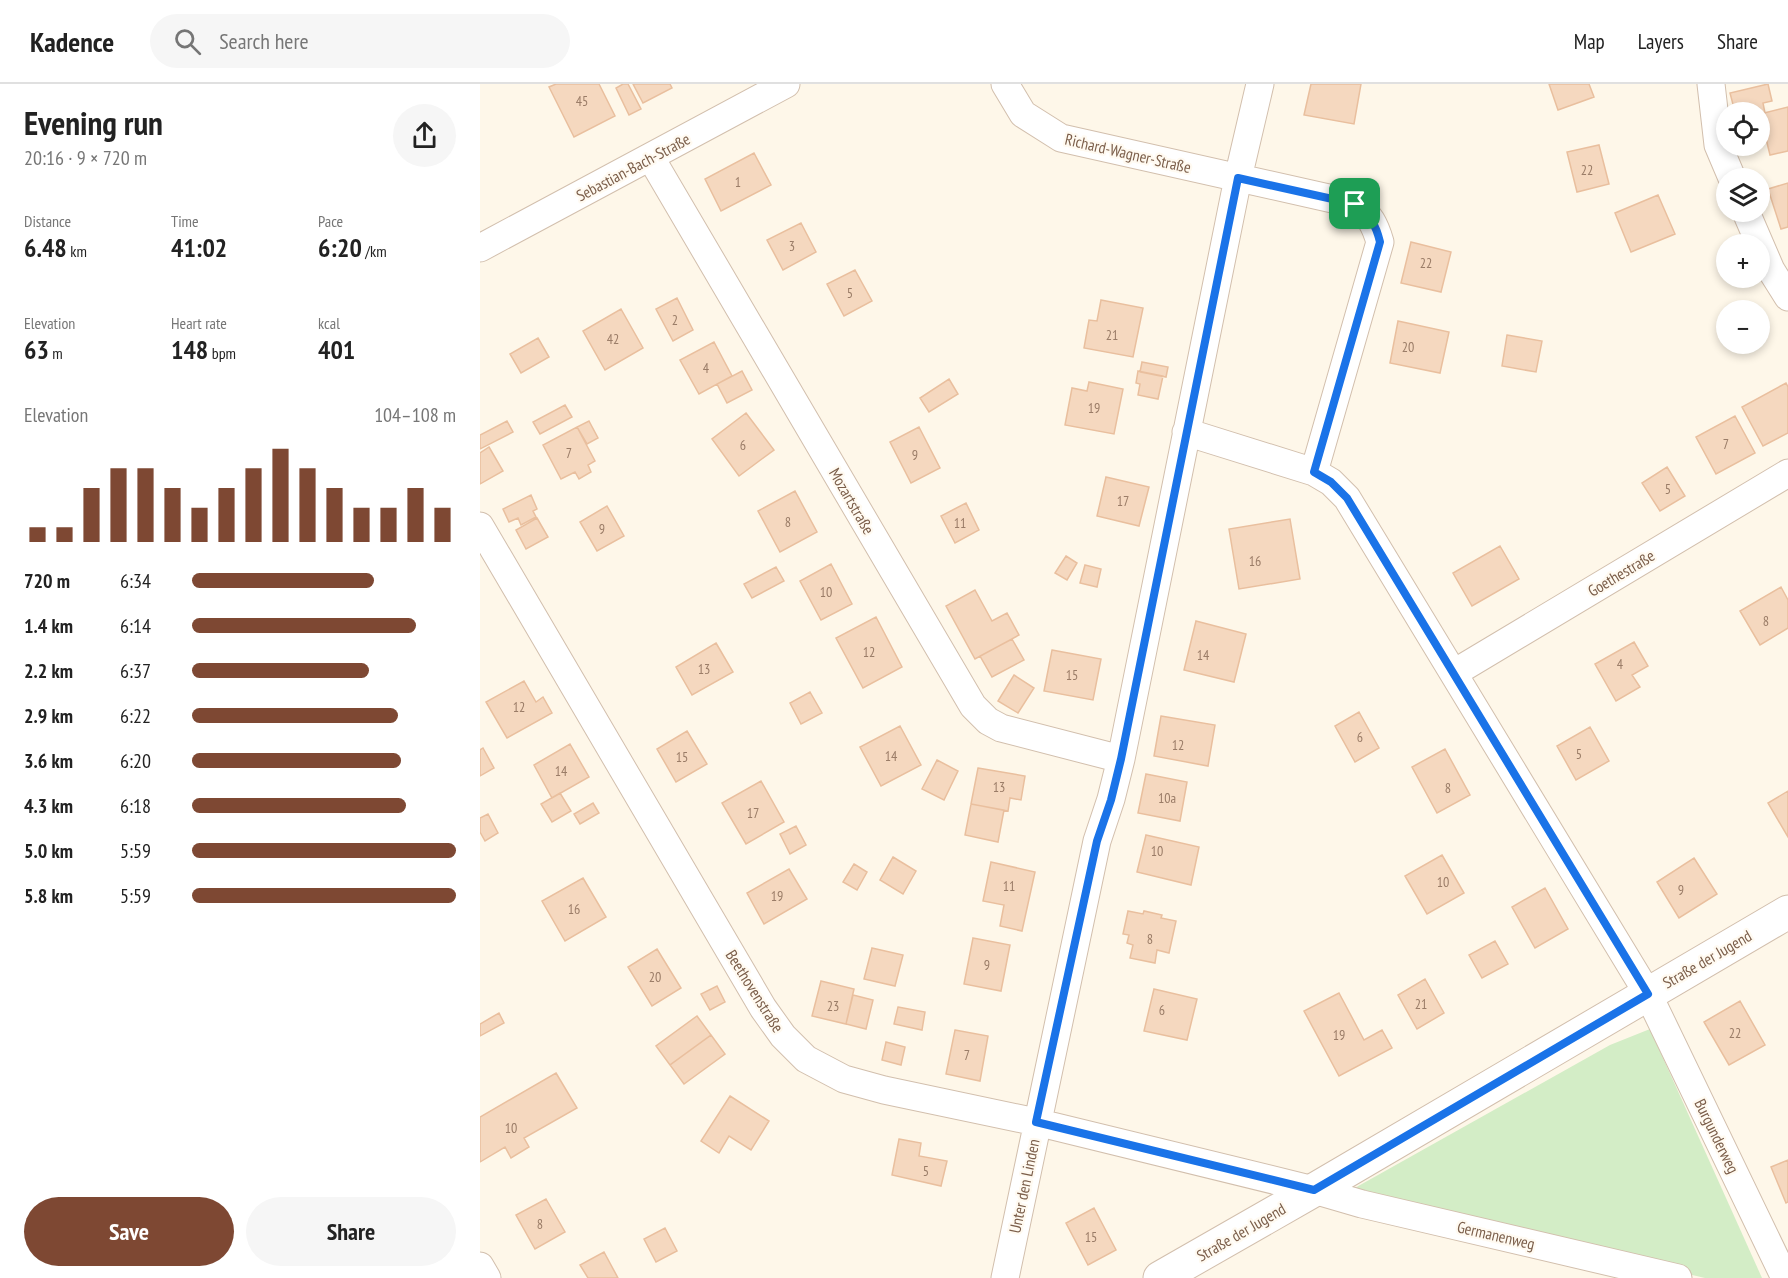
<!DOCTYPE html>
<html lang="en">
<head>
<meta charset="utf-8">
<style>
	body { margin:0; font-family:"PT Sans Narrow",sans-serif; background:#f6f6f6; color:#222; height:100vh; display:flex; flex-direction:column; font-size:22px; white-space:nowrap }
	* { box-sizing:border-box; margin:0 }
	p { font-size:20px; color:#767676 }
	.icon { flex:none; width:33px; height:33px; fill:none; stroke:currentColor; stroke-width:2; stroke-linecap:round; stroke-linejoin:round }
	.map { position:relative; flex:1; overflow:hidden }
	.sheet { display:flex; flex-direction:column; background:#fff; width:480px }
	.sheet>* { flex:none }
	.controls { position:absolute; left:1236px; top:18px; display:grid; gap:12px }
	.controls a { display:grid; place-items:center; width:54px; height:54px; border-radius:50%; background:#fff; box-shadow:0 3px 9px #0003; font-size:30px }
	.pin { position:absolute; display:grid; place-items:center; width:51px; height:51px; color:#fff; margin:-26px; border-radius:12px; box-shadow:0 3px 9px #0006 }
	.round { display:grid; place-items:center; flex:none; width:63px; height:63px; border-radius:32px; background:#f6f6f6 }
	.overview { display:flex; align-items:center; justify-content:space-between; height:102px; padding:0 24px }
	h1 { font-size:33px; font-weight:700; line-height:45px }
	.metrics { display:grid; grid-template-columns:repeat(3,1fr); gap:9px; height:102px; padding:6px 24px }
	.metrics div { display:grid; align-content:center }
	.metrics b { font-size:26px; font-weight:700 }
	.metrics small { font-size:16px; font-weight:400 }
	.metrics p { font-size:16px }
	.chart { height:168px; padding:12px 24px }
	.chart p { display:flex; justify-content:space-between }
	.chart svg { width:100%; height:108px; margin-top:6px; stroke:#7e4833; stroke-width:6 }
	.action { display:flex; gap:12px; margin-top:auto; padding:12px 24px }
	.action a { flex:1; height:69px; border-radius:36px; background:#7e4833; color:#fff; font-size:24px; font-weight:700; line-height:69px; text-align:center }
	.action a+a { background:#f6f6f6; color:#222 }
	ul { padding:0 24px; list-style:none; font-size:20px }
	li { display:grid; grid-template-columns:96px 72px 1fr; align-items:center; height:45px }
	li i { height:15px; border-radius:8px; background:#7e4833 }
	header { display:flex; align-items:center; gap:36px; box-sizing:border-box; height:84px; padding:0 30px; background:#fff; border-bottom:2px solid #e0e0e0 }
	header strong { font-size:28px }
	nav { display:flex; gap:33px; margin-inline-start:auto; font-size:21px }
	.search { width:420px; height:54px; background:#f6f6f6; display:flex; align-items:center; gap:15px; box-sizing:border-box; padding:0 21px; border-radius:33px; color:#767676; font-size:22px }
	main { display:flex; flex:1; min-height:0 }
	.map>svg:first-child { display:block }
</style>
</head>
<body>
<header>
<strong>Kadence</strong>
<div class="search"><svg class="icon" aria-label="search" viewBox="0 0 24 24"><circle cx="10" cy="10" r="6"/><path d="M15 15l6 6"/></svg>Search here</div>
<nav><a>Map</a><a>Layers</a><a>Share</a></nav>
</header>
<main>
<section class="sheet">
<div class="overview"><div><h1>Evening run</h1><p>20:16 · 9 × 720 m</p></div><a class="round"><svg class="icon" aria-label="share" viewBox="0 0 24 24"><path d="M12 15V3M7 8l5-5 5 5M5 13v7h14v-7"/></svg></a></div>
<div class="metrics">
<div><p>Distance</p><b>6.48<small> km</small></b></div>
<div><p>Time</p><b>41:02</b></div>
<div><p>Pace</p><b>6:20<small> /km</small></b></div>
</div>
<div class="metrics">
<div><p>Elevation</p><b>63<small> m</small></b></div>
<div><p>Heart rate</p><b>148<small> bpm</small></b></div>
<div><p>kcal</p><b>401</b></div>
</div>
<div class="chart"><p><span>Elevation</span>104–108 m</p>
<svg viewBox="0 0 160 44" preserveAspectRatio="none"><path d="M5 44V38M15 44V38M25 44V22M35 44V14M45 44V14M55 44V22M65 44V30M75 44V22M85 44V14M95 44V6M105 44V14M115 44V22M125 44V30M135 44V30M145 44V22M155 44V30"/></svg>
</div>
<ul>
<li><b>720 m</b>6:34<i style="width:69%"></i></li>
<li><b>1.4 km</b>6:14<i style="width:85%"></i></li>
<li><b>2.2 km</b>6:37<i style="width:67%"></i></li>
<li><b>2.9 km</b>6:22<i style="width:78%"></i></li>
<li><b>3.6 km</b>6:20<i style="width:79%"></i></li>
<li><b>4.3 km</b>6:18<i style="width:81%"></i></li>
<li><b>5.0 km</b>5:59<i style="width:100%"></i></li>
<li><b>5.8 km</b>5:59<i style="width:100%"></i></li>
</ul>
<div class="action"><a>Save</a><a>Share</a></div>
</section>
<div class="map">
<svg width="1308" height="1194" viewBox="0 0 1308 1194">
	<rect width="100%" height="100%" fill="#fef7e9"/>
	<path fill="#d3edc6" d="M 1170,945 L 1282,1194 L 1225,1194 L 894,1116 L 873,1105 L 1130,961 Z"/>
	<path fill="#f5d8bf" stroke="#e9bf9e" stroke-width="1.5" d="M 76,0 L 119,0 L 135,32 L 94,53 L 69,3 Z
		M 143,0 L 148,0 L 161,25 L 149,31 L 136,4 Z
		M 153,0 L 190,0 L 192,4 L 163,19 Z
		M 831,0 L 881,0 L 874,40 L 824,31 Z
		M 1069,0 L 1109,0 L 1114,13 L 1078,26 Z
		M 1288,0 L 1292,17 L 1283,19 L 1285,29 L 1255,28 L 1250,9 Z
		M 1308,23 L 1308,67 L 1290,71 L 1280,30 Z
		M 1119,61 L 1129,100 L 1097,108 L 1087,68 Z
		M 274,69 L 291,101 L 241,127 L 225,95 Z
		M 1308,99 L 1308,143 L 1301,145 L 1288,105 Z
		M 1178,111 L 1195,150 L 1151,168 L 1135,129 Z
		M 321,139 L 336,168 L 303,186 L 287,156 Z
		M 931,158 L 971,168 L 961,208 L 921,199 Z
		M 375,186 L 392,217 L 364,232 L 347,200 Z
		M 197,214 L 213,246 L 193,257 L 176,225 Z
		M 621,216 L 663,224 L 653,273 L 604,264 L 609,236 L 617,237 Z
		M 141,225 L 163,264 L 125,286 L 103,247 Z
		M 918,237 L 969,248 L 960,289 L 910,279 Z
		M 1027,251 L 1062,257 L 1056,288 L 1022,282 Z
		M 58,254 L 69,273 L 41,289 L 30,270 Z
		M 234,258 L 252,292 L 219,310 L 200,276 Z
		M 662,278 L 688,283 L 686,293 L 660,288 Z
		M 262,287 L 272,306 L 247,319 L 237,300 Z
		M 658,287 L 683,292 L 678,315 L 658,311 L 660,300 L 656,299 Z
		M 469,295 L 478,310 L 449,328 L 440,314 Z
		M 609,298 L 643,305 L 634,350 L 585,341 L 592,304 L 607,307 Z
		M 1306,299 L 1308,303 L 1308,349 L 1283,362 L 1262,323 Z
		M 85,321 L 92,333 L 60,350 L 53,338 Z
		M 266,329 L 294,366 L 259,392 L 232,355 Z
		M 1255,332 L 1275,369 L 1236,390 L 1216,353 Z
		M 27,337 L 33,348 L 0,365 L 0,351 Z
		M 109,337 L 118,354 L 107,360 L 97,343 Z
		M 97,343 L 115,377 L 108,381 L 111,388 L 99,395 L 95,388 L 81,395 L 63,361 Z
		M 439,343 L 460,384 L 431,399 L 410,358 Z
		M 9,363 L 23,387 L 0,400 L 0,369 Z
		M 1187,383 L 1205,412 L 1180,427 L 1162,399 Z
		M 626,393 L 669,403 L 659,442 L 617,432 Z
		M 315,407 L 337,448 L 300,468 L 278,427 Z
		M 51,411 L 57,425 L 53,427 L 56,433 L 41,441 L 38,434 L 29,438 L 23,425 Z
		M 486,419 L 499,446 L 475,459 L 461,432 Z
		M 127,422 L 144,452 L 117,467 L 100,438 Z
		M 57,434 L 68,453 L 46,465 L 36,446 Z
		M 810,435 L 820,495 L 759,505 L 749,445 Z
		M 1020,462 L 1039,495 L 992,522 L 973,489 Z
		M 586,472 L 597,479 L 587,496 L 575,489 Z
		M 351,480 L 372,520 L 341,536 L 320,497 Z
		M 605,481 L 621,485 L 617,503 L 600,499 Z
		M 296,483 L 304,497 L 272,514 L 264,500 Z
		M 1301,503 L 1308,516 L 1308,544 L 1280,561 L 1260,527 Z
		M 495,506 L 512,537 L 527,529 L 539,551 L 495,575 L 466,522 Z
		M 396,533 L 422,583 L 383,604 L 356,554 Z
		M 716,537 L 766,550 L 754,598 L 704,586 Z
		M 532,555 L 544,576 L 512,593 L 500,572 Z
		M 1154,558 L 1168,582 L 1152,591 L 1160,603 L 1136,617 L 1115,580 Z
		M 236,559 L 253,588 L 212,611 L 196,583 Z
		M 572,566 L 621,575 L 613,616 L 564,607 Z
		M 534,591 L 554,604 L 538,629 L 518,617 Z
		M 44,597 L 56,618 L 63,613 L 72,629 L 27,654 L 6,618 Z
		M 330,608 L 342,629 L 321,640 L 310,619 Z
		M 879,628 L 899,664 L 875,678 L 855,642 Z
		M 681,632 L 735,641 L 728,682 L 674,672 Z
		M 420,642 L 441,681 L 401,702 L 380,663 Z
		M 1110,643 L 1129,677 L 1096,696 L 1077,662 Z
		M 207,647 L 227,680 L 196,698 L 177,665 Z
		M 90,660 L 109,693 L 72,714 L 54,681 Z
		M 3,664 L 14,684 L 0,692 L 0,666 Z
		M 965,665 L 990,711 L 957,729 L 932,683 Z
		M 457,676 L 478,687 L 464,716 L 442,705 Z
		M 498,684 L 545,692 L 541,716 L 530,714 L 528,727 L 491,720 Z
		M 666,690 L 707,698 L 700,737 L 658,729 Z
		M 281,697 L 304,738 L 266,760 L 242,719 Z
		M 1308,707 L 1308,753 L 1288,719 Z
		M 80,709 L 91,727 L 72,738 L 61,720 Z
		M 113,719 L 119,729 L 100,740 L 94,730 Z
		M 491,720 L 524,726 L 518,758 L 485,751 Z
		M 8,730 L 18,749 L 5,757 L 0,748 L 0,734 Z
		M 316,742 L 326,761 L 310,770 L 300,750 Z
		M 666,751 L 719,763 L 711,801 L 657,788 Z
		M 962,771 L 984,809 L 947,830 L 925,792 Z
		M 413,773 L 436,787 L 423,810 L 400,796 Z
		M 1214,774 L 1237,810 L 1199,834 L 1177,798 Z
		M 511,778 L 555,788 L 542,847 L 520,842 L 524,821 L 503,817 Z
		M 374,780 L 387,788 L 377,806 L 363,798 Z
		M 309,785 L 327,815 L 284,840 L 267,809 Z
		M 103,794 L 126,833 L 85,857 L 62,817 Z
		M 1065,804 L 1088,845 L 1055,864 L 1032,823 Z
		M 648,827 L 663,830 L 664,827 L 682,831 L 681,834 L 696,837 L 689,869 L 677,866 L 675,879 L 650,874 L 653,861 L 647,859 L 649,851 L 643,850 Z
		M 493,854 L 530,861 L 521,907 L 484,900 Z
		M 1015,857 L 1028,880 L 1002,894 L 989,871 Z
		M 392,864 L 423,871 L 415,902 L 384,895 Z
		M 177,865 L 201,904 L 172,922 L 148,883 Z
		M 945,895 L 964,929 L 937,945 L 918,911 Z
		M 341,897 L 374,905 L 366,940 L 332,932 Z
		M 237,902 L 245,918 L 230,926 L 221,910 Z
		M 674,905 L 717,915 L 707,956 L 664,947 Z
		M 859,909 L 884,956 L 902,946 L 912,964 L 859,992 L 824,927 Z
		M 373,911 L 393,916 L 386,945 L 366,940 Z
		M 1260,917 L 1285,961 L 1249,981 L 1224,938 Z
		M 418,923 L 445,928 L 442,946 L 414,940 Z
		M 19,929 L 24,939 L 0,952 L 0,940 Z
		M 217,932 L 231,951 L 190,981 L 176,962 Z
		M 475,946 L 508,952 L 500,997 L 466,990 Z
		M 231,951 L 245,970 L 204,1000 L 190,981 Z
		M 406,958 L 425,963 L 421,981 L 402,976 Z
		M 76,989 L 97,1024 L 44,1054 L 49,1063 L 31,1074 L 25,1063 L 0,1078 L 0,1033 Z
		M 250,1012 L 289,1037 L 271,1066 L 249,1052 L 239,1069 L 221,1057 Z
		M 419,1055 L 441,1059 L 439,1072 L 467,1077 L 461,1102 L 412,1091 Z
		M 1308,1076 L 1308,1118 L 1306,1119 L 1291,1083 Z
		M 66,1115 L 85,1148 L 55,1165 L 36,1131 Z
		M 614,1124 L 636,1166 L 608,1181 L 586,1139 Z
		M 185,1144 L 197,1167 L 176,1178 L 164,1155 Z
		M 124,1168 L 138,1194 L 108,1194 L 100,1181 Z"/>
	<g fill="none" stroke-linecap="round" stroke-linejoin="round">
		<g stroke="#d2bfad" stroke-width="29">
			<path id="minor" d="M 525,0 L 543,30 L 581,54 L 875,120 C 890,131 895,141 900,158 L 834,388
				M 1231,0 L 1238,61 L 1252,94
				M 171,74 L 493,622 L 508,637 L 521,644 L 641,675
				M 1266,128 L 1291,186 L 1308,213
				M 0,164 L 306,0
				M 706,348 L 834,388 L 851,398 L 867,414 L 1168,910 L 1305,1194
				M 0,442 L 283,924 L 303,952 L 326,975 L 364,995 L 404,1006 L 556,1038 L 834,1106 L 882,1120 L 1198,1194
				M 974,589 L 1308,389
				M 0,1182 L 7,1194
				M 525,1194 L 617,757 L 631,715 L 641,675 L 758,94 L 780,0"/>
		</g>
		<g stroke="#d2bfad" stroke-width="35">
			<path id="tertiary" d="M 680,1194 L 834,1106 L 1308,828"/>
		</g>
		<use href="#minor" stroke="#fff" stroke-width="27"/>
		<use href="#tertiary" stroke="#fff" stroke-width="33"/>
	</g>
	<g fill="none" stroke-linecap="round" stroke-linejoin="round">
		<g stroke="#fff" stroke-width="12">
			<path id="route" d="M 758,94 L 875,120 C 890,131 896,141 900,158 L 834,388 L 851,398 L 867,414 L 1168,910 L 834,1106 L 556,1038 L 617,757 L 631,716 L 641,675 Z"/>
		</g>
		<use href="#route" stroke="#1a73e8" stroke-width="8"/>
	</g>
	<g text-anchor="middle" stroke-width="4.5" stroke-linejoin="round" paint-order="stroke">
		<g font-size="14" fill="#9a7c67">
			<text x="102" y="22">45</text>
			<text x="1107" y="91">22</text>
			<text x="258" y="103">1</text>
			<text x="312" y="167">3</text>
			<text x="946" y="184">22</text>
			<text x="370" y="214">5</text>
			<text x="195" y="241">2</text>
			<text x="632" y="256">21</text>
			<text x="133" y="260">42</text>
			<text x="928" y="268">20</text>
			<text x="226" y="289">4</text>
			<text x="614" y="329">19</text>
			<text x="1246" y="365">7</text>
			<text x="263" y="366">6</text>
			<text x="89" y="374">7</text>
			<text x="435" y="376">9</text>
			<text x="1188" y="410">5</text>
			<text x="643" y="422">17</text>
			<text x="308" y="443">8</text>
			<text x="480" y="444">11</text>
			<text x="122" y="450">9</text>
			<text x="775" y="482">16</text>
			<text x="346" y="513">10</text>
			<text x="1286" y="542">8</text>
			<text x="389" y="573">12</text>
			<text x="723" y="576">14</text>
			<text x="1140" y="585">4</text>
			<text x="224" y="590">13</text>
			<text x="592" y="596">15</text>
			<text x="39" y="628">12</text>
			<text x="880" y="658">6</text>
			<text x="698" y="666">12</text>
			<text x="1099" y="675">5</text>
			<text x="411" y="677">14</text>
			<text x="202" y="678">15</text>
			<text x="81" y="692">14</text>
			<text x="519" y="708">13</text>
			<text x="968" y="709">8</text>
			<text x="687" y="719">10a</text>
			<text x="273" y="734">17</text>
			<text x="677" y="772">10</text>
			<text x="963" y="803">10</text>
			<text x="529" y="807">11</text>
			<text x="1201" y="811">9</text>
			<text x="297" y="817">19</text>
			<text x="94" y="830">16</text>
			<text x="670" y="860">8</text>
			<text x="507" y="886">9</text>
			<text x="175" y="898">20</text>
			<text x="941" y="925">21</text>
			<text x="353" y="927">23</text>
			<text x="682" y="931">6</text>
			<text x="1255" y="954">22</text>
			<text x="859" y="956">19</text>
			<text x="487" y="976">7</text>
			<text x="31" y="1049">10</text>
			<text x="446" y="1092">5</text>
			<text x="60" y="1145">8</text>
			<text x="611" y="1158">15</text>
		</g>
		<g font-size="16" fill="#7b5e4a" stroke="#fffaf1">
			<text transform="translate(648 69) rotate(13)" y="6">Richard-Wagner-Straße</text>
			<text transform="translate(153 83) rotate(-28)" y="6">Sebastian-Bach-Straße</text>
			<text transform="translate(372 417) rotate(60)" y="6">Mozartstraße</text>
			<text transform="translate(1141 489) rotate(-31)" y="6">Goethestraße</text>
			<text transform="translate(1227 875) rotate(-30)" y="6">Straße der Jugend</text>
			<text transform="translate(275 907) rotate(58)" y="6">Beethovenstraße</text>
			<text transform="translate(1237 1052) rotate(64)" y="6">Burgunderweg</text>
			<text transform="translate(544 1102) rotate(-78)" y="6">Unter den Linden</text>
			<text transform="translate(761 1148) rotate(-30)" y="6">Straße der Jugend</text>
			<text transform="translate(1016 1151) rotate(13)" y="6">Germanenweg</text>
		</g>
	</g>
</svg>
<div class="controls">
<a><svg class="icon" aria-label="locate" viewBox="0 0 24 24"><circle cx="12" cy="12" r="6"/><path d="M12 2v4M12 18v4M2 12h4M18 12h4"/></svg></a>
<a><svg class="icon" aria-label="layers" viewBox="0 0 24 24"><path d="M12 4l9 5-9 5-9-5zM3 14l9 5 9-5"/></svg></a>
<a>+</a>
<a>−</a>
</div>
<div class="pin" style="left:875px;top:120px;background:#1e9e55"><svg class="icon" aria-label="arrive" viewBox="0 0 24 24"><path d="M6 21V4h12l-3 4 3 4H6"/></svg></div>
</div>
</main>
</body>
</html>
